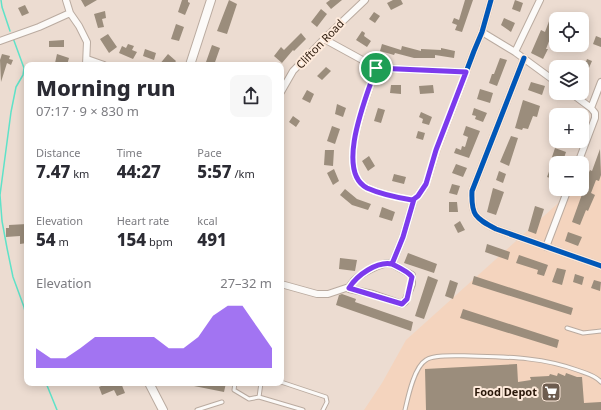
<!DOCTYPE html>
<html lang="en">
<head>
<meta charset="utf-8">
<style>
	body { margin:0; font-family:"Noto Sans",sans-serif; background:#f7f7f7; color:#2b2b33; height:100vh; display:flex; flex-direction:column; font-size:15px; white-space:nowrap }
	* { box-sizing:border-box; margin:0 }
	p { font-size:13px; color:#7c7c81 }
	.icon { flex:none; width:22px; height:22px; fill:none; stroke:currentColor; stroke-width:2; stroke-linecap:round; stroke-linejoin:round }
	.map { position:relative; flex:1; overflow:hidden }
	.drawer { position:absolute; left:24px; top:62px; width:260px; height:324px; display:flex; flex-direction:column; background:#fff; border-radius:8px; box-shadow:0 2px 10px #0003 }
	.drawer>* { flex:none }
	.controls { position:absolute; left:549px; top:12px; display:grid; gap:8px }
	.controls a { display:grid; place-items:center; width:40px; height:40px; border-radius:8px; background:#fff; box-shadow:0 2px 10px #0003; font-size:20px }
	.pin { position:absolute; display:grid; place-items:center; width:34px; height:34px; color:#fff; margin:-17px; border:2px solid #fff; border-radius:50%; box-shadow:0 1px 4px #0007 }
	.round { display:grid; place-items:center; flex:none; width:42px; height:42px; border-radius:8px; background:#f7f7f7 }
	.overview { display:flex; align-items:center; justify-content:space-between; height:68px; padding:0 12px }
	h1 { font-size:22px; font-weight:800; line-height:30px }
	.metrics { display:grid; grid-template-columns:repeat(3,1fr); gap:6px; height:68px; padding:4px 12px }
	.metrics div { display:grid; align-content:center }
	.metrics b { font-size:17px; font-weight:800 }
	.metrics small { font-size:11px; font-weight:400 }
	.metrics p { font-size:11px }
	.chart { height:112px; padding:8px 12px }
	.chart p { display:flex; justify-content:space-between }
	.chart svg { width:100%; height:72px; margin-top:4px; fill:#7c3aed; opacity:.7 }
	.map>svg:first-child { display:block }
</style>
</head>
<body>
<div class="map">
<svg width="601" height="410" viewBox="0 0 601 410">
	<rect width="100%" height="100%" fill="#ecdcd1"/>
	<path fill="#f4d4be" d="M 601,165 L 601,410 L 364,410 L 382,383 L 406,340 L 574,189 L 582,189 L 582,182 Z"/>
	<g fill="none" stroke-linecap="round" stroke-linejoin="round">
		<path stroke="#5fe2c8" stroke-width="1.5" d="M 1,0 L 2,7 L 10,31
			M 13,38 L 24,68 L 23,75 L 16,87 L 11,112 L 0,195 L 2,221 L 7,248 L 13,277 L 24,307 L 27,320
			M 46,383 L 57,410"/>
	</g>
	<path fill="#9b8d7c" d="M 81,0 L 97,0 L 85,7 Z
		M 182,0 L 188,0 L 188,2 L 190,3 L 185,15 L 178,12 Z
		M 229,0 L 237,4 L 227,34 L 217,31 Z
		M 330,0 L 342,0 L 331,9 L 326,3 Z
		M 393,0 L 401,0 L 403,4 L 391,10 L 387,3 Z
		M 465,0 L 473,0 L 462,32 L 455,30 L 457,25 L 452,23 L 454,18 L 459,20 Z
		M 515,0 L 523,3 L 520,12 L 512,9 Z
		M 25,5 L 29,13 L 22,16 L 18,8 Z
		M 321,9 L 327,14 L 317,27 L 311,22 Z
		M 105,11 L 106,18 L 102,19 L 104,27 L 98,28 L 94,14 Z
		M 374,12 L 380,16 L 375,23 L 369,19 Z
		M 551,16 L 556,18 L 556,23 L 546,49 L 548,49 L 543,59 L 531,53 L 541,30 L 545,32 Z
		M 504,18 L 515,23 L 511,32 L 501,25 Z
		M 176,24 L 184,27 L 179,41 L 171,39 Z
		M 362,31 L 365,33 L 364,36 L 371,41 L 367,47 L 356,40 Z
		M 301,33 L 306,39 L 294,51 L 293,50 L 282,63 L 274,56 L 281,47 L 284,50 Z
		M 108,34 L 117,47 L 109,53 L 100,39 Z
		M 596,36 L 601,38 L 601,47 L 593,44 Z
		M 64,40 L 64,47 L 49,47 L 49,41 Z
		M 128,44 L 134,46 L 132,50 L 137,52 L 133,59 L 119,53 L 122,46 L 126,48 Z
		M 382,44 L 401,50 L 402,46 L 421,51 L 421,49 L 441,50 L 441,48 L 455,51 L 454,58 L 435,55 L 435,58 L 414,58 L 395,53 L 394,55 L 380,51 Z
		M 212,45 L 220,48 L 214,65 L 206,62 Z
		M 145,49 L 156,53 L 154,60 L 143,56 Z
		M 2,54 L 10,56 L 9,59 L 13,60 L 11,65 L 7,63 L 1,82 L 0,60 Z
		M 57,54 L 69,58 L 67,65 L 55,63 Z
		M 168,54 L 176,61 L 173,65 L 159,65 Z
		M 500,58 L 507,60 L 497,86 L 489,83 L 492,74 L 494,74 Z
		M 587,59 L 592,61 L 582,84 L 582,73 Z
		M 326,67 L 331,71 L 322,80 L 317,76 Z
		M 531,82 L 545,86 L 542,95 L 528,90 Z
		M 391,85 L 401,85 L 401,94 L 390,93 Z
		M 433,85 L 434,93 L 420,94 L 419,86 Z
		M 480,89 L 493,93 L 490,103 L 477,99 Z
		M 307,90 L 314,94 L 310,103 L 302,99 Z
		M 523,100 L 540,106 L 537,117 L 533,116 L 528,129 L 523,128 L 522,130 L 515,128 Z
		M 337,104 L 346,108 L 343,117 L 335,114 Z
		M 378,108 L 385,110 L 381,123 L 374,121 Z
		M 474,108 L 487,113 L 483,122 L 475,119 L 476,116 L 472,115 Z
		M 421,112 L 432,117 L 429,125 L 422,123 L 423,119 L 419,117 Z
		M 293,116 L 300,121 L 296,127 L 289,122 Z
		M 332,126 L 340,129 L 335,144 L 327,141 Z
		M 466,126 L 480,131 L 469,158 L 454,153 L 456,148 L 461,150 L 462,146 L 465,147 L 468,137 L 463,135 Z
		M 418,131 L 425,133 L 423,140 L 416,138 Z
		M 511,136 L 518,138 L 509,166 L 500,162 Z
		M 555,148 L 566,152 L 563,161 L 556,159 L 556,180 L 547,177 L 554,158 L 552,157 Z
		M 600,149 L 601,175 L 599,181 L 596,180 L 591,193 L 595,195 L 588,211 L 586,210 L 580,225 L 572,222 L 585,186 L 583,185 L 585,181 L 590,170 L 592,171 Z
		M 325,150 L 334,150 L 333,166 L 324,165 Z
		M 369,156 L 375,166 L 368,171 L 362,161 Z
		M 456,164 L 467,168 L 463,177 L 452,173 Z
		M 334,169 L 339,181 L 333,185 L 327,173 Z
		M 499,171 L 506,174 L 503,183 L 496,180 Z
		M 394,174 L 406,177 L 404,184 L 392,181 Z
		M 452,184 L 460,186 L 457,195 L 449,193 Z
		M 493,188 L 504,192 L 496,215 L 487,212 Z
		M 345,189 L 357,199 L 371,204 L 368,210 L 352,205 L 340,195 Z
		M 449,202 L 457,202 L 458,212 L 449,212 Z
		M 535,206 L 544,209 L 536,234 L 528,231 Z
		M 382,207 L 395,212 L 392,221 L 379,217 Z
		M 460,221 L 465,230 L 458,233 L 454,225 Z
		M 27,224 L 27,243 L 20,244 L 20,236 L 6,237 L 6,228 L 9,228 L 9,225 Z
		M 568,232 L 582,237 L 578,246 L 565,241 Z
		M 487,244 L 510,252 L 508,260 L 485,252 Z
		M 408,253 L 437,264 L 434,273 L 404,263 Z
		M 519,255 L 548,265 L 544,276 L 537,274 L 538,270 L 516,263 Z
		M 340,258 L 357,260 L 355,271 L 339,269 Z
		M 557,268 L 566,270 L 562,285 L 552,282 Z
		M 575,274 L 584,277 L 582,285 L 573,282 Z
		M 428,276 L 438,280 L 424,319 L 415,316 Z
		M 474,276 L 573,308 L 571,315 L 472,284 Z
		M 450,280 L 458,283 L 453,299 L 445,296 Z
		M 594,280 L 601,282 L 600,291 L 591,288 Z
		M 342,294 L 356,299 L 355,302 L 413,322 L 411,331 L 336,305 L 339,295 Z
		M 463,309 L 559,340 L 557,348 L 460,318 Z
		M 517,364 L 518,382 L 531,380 L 530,377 L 549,376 L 550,374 L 557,376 L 558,373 L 565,376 L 566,373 L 577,377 L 582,377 L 584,403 L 601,402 L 601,410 L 426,410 L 425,369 Z
		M 108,383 L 121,383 L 125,393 L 117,396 L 114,390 L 102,395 L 99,387 Z
		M 189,383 L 226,383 L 224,392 L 189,385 Z"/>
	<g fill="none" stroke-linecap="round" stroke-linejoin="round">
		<g stroke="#baaba0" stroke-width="5">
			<path id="service" d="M 567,328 L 583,333 L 601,331
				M 281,382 L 326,397 L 327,402 L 323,410
				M 235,383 L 234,390 L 249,399 L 259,397
				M 261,383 L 259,397 L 303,410
				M 197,410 L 222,402
				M 405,410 C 408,397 414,367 426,360 C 434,354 460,356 471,356 C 507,357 542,357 577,370 C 585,373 595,375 601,382"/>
		</g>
		<g stroke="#baaba0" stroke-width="8">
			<path id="minor" d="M 66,0 L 70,13 L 79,26 L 87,42 L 86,65
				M 482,32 L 515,52 L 556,82
				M 324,39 L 377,68 L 466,72
				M 0,41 L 39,27 L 70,13
				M 515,52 L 540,0
				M 524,58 L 472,191 C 471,215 475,218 496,229 L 601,266
				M 87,59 L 104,65
				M 377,68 C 368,93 334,171 367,188 C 378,193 400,198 412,200 L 418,196 L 426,184 L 437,149 L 474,51 L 482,32 L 491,0
				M 281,92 L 293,71 L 324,39 L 365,0
				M 571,93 L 591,108
				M 578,163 L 595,118 L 595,113 L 591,108 L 601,82
				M 546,247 L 568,189
				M 388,263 L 392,264 L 412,275 L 412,284 L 405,302 L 402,304 L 373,294 L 349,289 C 351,277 377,265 388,263 Z
				M 392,264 L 403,237 L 414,199
				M 281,284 L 317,294 L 328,294 L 349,287"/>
		</g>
		<g stroke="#baaba0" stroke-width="10">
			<path id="tertiary" d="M 190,65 L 211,0
				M 149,383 L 163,410"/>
		</g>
		<use href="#service" stroke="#fcfaf8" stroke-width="3"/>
		<use href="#minor" stroke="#fcfaf8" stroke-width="6"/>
		<use href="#tertiary" stroke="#fcfaf8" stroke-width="8"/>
		<g stroke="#feeadb" stroke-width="8">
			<path id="cycleway" d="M 524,58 L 472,191 C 471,215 475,218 496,229 L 601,266
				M 377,68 C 368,93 334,171 367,188 C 378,193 400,198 412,200 L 418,196 L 426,184 L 437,149 L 474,51 L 482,32 L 491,0"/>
		</g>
		<use href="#cycleway" stroke="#0057b8" stroke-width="5"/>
	</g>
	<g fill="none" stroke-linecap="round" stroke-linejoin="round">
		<g stroke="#fff" stroke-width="8">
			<path id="route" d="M 376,68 C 368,93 334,171 367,188 C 378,193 400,198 412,200 L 414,199 L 403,237 L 392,264 C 377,261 357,275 349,288 L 402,304 L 407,299 L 412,277 C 409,272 398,267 392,264 L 403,237 L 414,199 L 418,196 L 426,184 L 436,150 L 466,72 L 376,68"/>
		</g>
		<use href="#route" stroke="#7c3aed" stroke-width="5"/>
	</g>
	<defs>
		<g id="supermarket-square" transform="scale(1)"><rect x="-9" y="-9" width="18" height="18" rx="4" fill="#6d5c4f" stroke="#feeadb"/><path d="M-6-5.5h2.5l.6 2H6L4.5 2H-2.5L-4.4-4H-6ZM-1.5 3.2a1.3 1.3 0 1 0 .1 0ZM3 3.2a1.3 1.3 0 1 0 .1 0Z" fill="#fff"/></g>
	</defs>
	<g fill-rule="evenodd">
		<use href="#supermarket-square" x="551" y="392"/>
	</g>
	<g text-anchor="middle" stroke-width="4" stroke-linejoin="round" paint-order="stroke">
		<g font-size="11" fill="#291709" stroke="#feeadb">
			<text transform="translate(320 44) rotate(-46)" y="4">Clifton Road</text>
		</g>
		<g font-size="11" font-weight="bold" fill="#291709" stroke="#feeadb" text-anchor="end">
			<text x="537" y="396">Food Depot</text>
		</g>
	</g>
</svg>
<div class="controls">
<a><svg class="icon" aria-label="locate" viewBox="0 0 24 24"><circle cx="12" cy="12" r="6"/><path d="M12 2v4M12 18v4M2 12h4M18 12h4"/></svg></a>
<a><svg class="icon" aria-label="layers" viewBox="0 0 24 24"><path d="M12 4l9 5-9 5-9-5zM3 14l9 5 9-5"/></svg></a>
<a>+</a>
<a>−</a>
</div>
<div class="pin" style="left:376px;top:68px;background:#1e9e55"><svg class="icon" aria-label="arrive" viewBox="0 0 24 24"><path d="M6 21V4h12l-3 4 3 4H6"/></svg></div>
<section class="drawer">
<div class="overview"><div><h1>Morning run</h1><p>07:17 · 9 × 830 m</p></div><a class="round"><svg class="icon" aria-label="share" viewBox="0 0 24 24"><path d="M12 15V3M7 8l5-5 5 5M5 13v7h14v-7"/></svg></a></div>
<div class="metrics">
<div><p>Distance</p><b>7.47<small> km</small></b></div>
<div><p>Time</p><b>44:27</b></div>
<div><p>Pace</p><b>5:57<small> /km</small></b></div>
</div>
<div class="metrics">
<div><p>Elevation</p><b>54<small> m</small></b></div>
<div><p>Heart rate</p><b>154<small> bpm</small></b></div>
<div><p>kcal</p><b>491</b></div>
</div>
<div class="chart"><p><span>Elevation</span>27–32 m</p>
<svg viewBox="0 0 160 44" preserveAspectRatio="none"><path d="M0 44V32L10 38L20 38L30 32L40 25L50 25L60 25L70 25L80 25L90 32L100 32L110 25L120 12L130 6L140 6L150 19L160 32V44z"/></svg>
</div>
</section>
</div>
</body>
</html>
